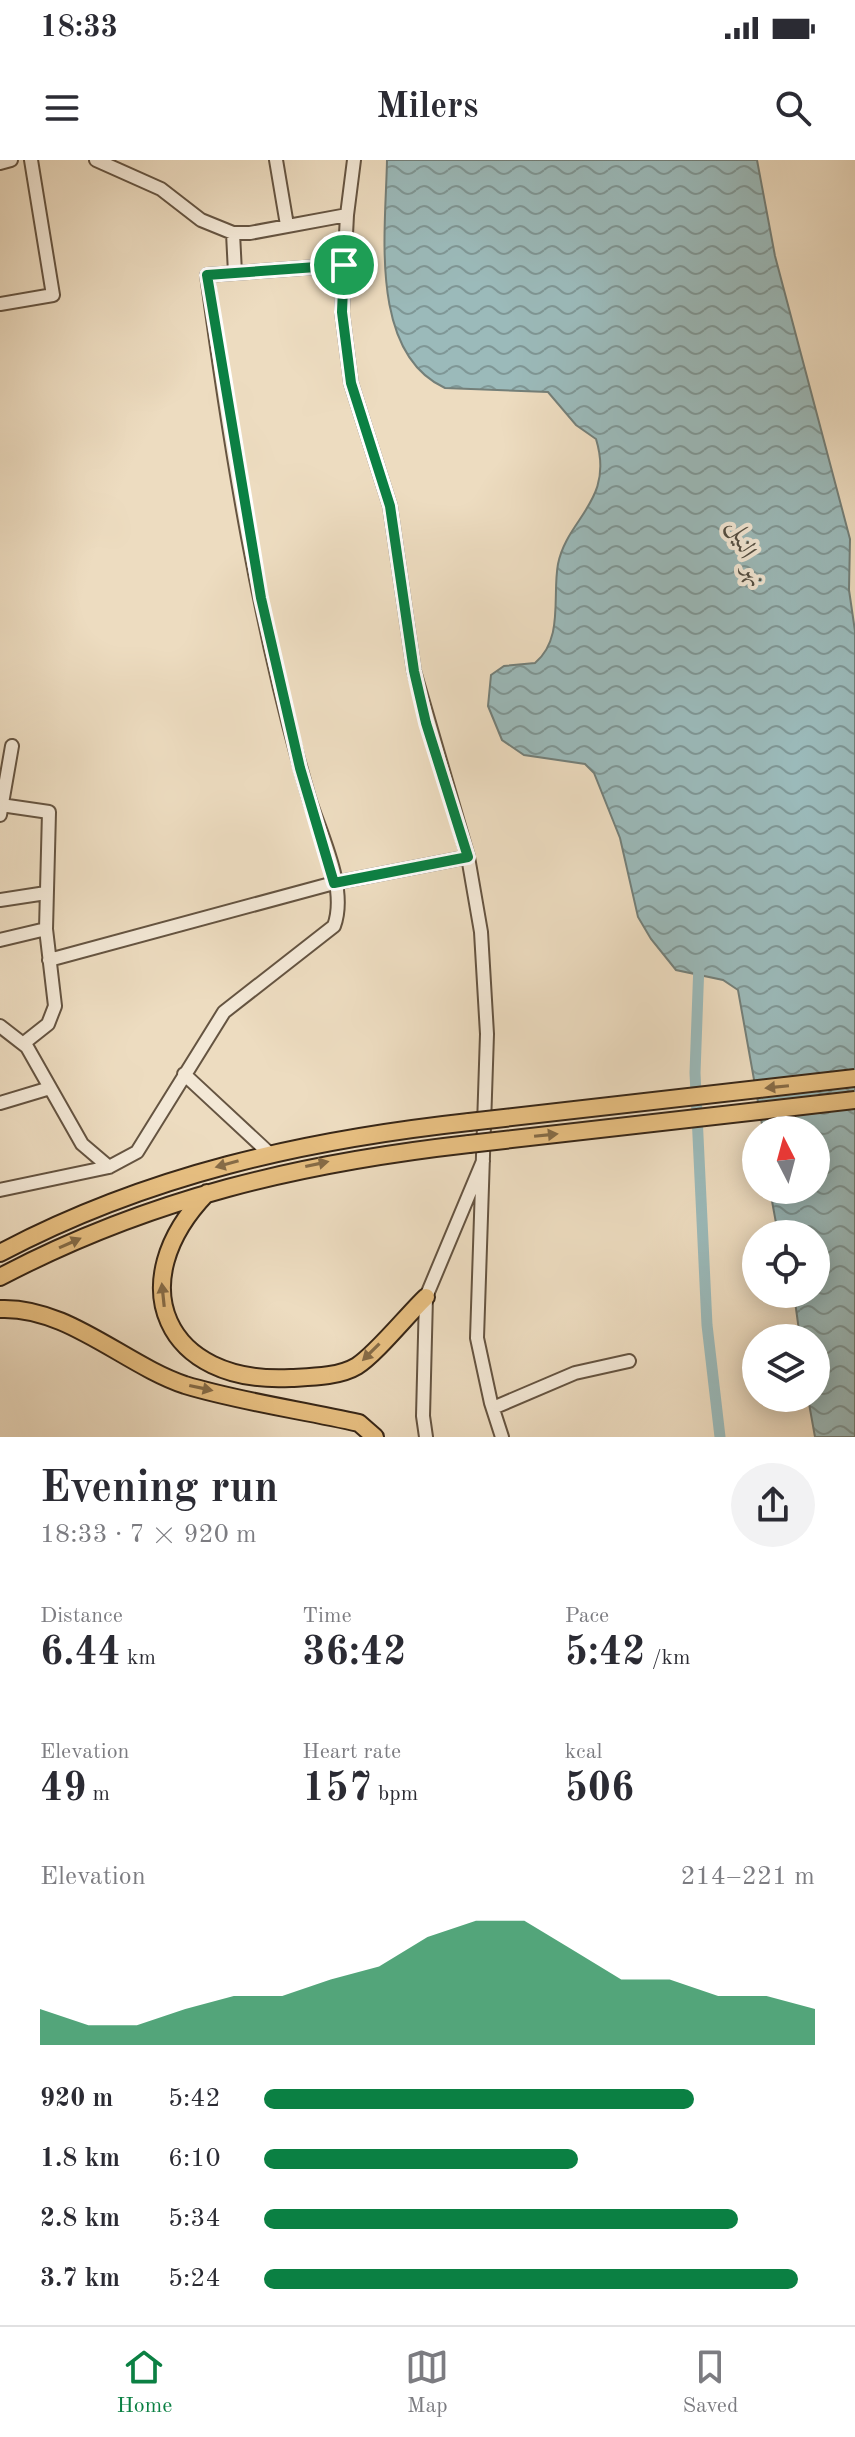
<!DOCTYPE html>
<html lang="en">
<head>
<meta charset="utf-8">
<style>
	body { margin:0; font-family:"Old Standard TT",Amiri,serif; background:#f2f2f3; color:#2b2b33; height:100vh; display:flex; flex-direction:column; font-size:30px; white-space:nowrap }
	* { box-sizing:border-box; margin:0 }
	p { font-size:26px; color:#7c7c81 }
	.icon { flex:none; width:44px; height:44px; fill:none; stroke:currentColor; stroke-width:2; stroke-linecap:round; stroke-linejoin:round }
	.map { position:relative; height:1277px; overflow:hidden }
	.panel { display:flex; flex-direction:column; background:#fff; flex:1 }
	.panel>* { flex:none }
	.needle { width:52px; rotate:354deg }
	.buttons { position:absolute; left:742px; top:956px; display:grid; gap:16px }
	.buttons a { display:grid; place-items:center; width:88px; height:88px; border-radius:50%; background:#fff; box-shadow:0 4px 20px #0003; font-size:40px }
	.pin { position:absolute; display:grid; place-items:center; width:68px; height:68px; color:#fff; margin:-34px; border:4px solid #fff; border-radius:50%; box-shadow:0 2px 8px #0007 }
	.round { display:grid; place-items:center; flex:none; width:84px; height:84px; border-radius:42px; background:#f2f2f3 }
	.headline { display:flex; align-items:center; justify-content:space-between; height:136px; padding:0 40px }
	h1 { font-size:44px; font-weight:700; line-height:60px }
	.figures { display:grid; grid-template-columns:repeat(3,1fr); gap:12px; height:136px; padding:8px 40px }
	.figures div { display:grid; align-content:center }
	.figures b { font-size:40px; font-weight:700 }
	.figures small { font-size:22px; font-weight:400 }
	.figures p { font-size:22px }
	.chart { height:224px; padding:16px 40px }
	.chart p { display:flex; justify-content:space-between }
	.chart svg { width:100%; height:144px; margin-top:8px; fill:#0b8043; opacity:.7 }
	ul { padding:0 40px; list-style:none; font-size:26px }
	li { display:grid; grid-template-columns:128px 96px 1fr; align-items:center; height:60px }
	li i { height:20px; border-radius:10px; background:#0b8043 }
	.status { display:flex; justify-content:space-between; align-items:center; height:56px; padding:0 40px; background:#fff; direction:ltr }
	.status svg { height:22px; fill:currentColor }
	header { display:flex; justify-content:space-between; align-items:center; height:104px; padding:0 40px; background:#fff; font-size:36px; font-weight:700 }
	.menu { display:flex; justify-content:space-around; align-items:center; height:112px; border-top:2px solid #e1e1e2; background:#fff; font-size:22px; color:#7c7c81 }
	.menu a { display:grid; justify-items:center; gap:4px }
	.menu .current { color:#0b8043 }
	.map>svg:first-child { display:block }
</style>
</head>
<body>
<div class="status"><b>18:33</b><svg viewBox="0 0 49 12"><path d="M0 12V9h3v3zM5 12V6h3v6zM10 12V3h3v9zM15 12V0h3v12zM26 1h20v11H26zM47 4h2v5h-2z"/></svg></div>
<header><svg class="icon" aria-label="menu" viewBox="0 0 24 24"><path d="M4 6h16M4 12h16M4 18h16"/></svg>Milers<svg class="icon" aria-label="search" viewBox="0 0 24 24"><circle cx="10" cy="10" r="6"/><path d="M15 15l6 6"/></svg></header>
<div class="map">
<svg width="855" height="1277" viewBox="0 0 855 1277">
	<defs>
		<pattern id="water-waves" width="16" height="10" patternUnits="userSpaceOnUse" patternTransform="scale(2)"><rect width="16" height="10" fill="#9bbaba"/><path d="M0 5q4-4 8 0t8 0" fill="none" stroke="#7f9796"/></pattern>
	</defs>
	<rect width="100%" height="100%" fill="#eddcc0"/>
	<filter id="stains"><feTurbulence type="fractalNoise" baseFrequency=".0025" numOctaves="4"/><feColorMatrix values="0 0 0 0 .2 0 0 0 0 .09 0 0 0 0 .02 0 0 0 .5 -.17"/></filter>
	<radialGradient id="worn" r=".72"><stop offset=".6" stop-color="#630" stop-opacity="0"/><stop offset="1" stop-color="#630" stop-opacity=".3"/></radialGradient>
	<path fill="url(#water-waves)" stroke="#737f79" stroke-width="2" d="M 387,0 L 757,0 L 775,96 L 850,379 L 849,430 L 855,471 L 855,1277 L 815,1277 L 808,1238 L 816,1238 L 816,1178 L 800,1178 L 794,1134 L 816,1134 L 816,1074 L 778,1074 L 770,1030 L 816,1030 L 816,970 L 763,970 L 738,830 L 723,820 L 676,810 L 651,779 L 638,757 L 620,678 L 594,613 L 585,604 L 524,595 L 502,580 L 488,546 L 491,515 L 504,506 L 535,503 C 564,479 552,436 558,404 C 567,358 615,341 596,279 L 576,265 L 548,232 L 445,228 C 368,193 386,68 387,0 Z"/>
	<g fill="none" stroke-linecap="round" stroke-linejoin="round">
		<path stroke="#9bbaba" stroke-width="11" d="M 699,803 L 695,913 L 707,1165 L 720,1277"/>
		<g stroke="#655441" stroke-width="16">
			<path id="minor" d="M 96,0 L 161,29 L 201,60 L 233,73 L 250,73 L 347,55
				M 276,0 L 287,65
				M 354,0 L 347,55 L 342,152 L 351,223 L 390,346 L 414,511 L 468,697 L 481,772 L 487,874 L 477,1178 L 491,1243 L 502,1277
				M 0,3 L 11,0
				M 233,73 L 235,113
				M 0,144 L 53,135 L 31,0
				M 1,645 L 49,652 L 46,769 L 55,846 L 48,864 L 24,883
				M 0,655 L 12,586
				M 0,740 L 46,733
				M 0,780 L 46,769
				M 49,800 L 334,723 L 468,697
				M 0,866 L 27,887 L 82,984 L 109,1007
				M 184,914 L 269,993
				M 0,943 L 50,928
				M 0,1030 L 109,1007 L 137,992 L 224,852 L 334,766 C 348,728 320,674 309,638 C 260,471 230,287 207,115 L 344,105
				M 493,1248 L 575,1213 L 629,1201
				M 426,1277 L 423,1256 L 426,1137 L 483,1001"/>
		</g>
		<g stroke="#382717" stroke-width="20">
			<path id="major" d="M 207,1033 C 120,1123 165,1225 291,1218 C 310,1217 339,1217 357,1206 C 376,1194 408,1154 426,1137
				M 0,1093 C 147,1015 305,980 469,962
				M 0,1117 C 150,1038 301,1003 469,984
				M 0,1149 C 67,1146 125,1205 185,1225 C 241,1242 302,1250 359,1263 L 375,1277"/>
		</g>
		<use href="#minor" stroke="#f3e8d6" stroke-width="12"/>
		<use href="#major" stroke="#e6be80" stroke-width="16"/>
		<g stroke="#382717" stroke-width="20" stroke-linecap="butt">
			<path id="major-bridge" d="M 469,962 L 855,918
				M 469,984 L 855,940"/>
		</g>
		<use href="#major-bridge" stroke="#e6be80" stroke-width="16"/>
	</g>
	<defs><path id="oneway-solid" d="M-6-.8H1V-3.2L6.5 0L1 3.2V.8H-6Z" transform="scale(2)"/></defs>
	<g fill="#866b46">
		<use href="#oneway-solid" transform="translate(777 927) rotate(174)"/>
		<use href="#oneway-solid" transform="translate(546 975) rotate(-6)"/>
		<use href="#oneway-solid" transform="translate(227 1004) rotate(164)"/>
		<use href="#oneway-solid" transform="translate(317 1004) rotate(-12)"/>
		<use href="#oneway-solid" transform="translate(70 1083) rotate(-24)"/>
		<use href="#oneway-solid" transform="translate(163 1135) rotate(-96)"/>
		<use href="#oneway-solid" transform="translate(371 1192) rotate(135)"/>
		<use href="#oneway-solid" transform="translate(201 1228) rotate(12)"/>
	</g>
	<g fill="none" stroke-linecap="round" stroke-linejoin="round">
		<g stroke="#fff" stroke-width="16">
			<path id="route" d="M 344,105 L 342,152 L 351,223 L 390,346 L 414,511 L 426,563 L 468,697 L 334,723 L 300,608 L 261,438 L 207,115 Z"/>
		</g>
		<use href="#route" stroke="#0b8043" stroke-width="10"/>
	</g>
	<g text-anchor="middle" stroke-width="8" stroke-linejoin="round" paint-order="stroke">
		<g font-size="26" font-style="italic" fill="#514c40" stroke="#f3e8d6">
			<text transform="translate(749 393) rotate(72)" y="9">نهر النيل</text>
		</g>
	</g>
	<rect width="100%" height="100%" filter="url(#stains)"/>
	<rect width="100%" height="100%" fill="url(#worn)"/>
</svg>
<div class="buttons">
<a><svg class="needle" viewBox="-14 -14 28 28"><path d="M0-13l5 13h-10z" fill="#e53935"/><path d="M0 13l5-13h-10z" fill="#7c7c81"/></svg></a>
<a><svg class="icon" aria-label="locate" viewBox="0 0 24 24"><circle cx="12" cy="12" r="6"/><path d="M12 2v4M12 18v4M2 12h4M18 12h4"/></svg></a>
<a><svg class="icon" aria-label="layers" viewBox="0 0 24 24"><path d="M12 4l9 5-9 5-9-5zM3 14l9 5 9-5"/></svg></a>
</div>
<div class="pin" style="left:344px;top:105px;background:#1e9e55"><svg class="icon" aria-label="arrive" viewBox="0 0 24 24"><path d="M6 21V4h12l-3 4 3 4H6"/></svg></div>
</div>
<section class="panel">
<div class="headline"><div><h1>Evening run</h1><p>18:33 · 7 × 920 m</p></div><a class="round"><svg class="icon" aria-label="share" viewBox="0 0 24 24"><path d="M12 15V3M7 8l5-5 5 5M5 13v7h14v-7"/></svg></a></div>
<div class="figures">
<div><p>Distance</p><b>6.44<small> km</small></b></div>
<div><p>Time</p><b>36:42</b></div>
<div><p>Pace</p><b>5:42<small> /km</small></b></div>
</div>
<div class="figures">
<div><p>Elevation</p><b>49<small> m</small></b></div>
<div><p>Heart rate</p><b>157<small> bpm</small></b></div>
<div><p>kcal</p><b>506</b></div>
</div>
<div class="chart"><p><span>Elevation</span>214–221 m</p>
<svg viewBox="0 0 160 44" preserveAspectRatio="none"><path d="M0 44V33L10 38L20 38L30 33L40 29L50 29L60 24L70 20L80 11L90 6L100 6L110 15L120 24L130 24L140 29L150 29L160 33V44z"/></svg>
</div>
<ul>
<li><b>920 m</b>5:42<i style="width:78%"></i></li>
<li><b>1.8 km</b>6:10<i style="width:57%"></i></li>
<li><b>2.8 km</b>5:34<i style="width:86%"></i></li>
<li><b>3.7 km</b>5:24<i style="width:97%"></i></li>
</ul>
</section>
<nav class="menu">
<a class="current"><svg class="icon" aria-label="home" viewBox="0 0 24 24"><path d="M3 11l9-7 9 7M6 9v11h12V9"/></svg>Home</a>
<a><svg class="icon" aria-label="map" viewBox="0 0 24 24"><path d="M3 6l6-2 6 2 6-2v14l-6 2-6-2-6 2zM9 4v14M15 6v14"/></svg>Map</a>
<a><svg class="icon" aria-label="saved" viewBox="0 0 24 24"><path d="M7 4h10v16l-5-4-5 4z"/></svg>Saved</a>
</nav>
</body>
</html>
